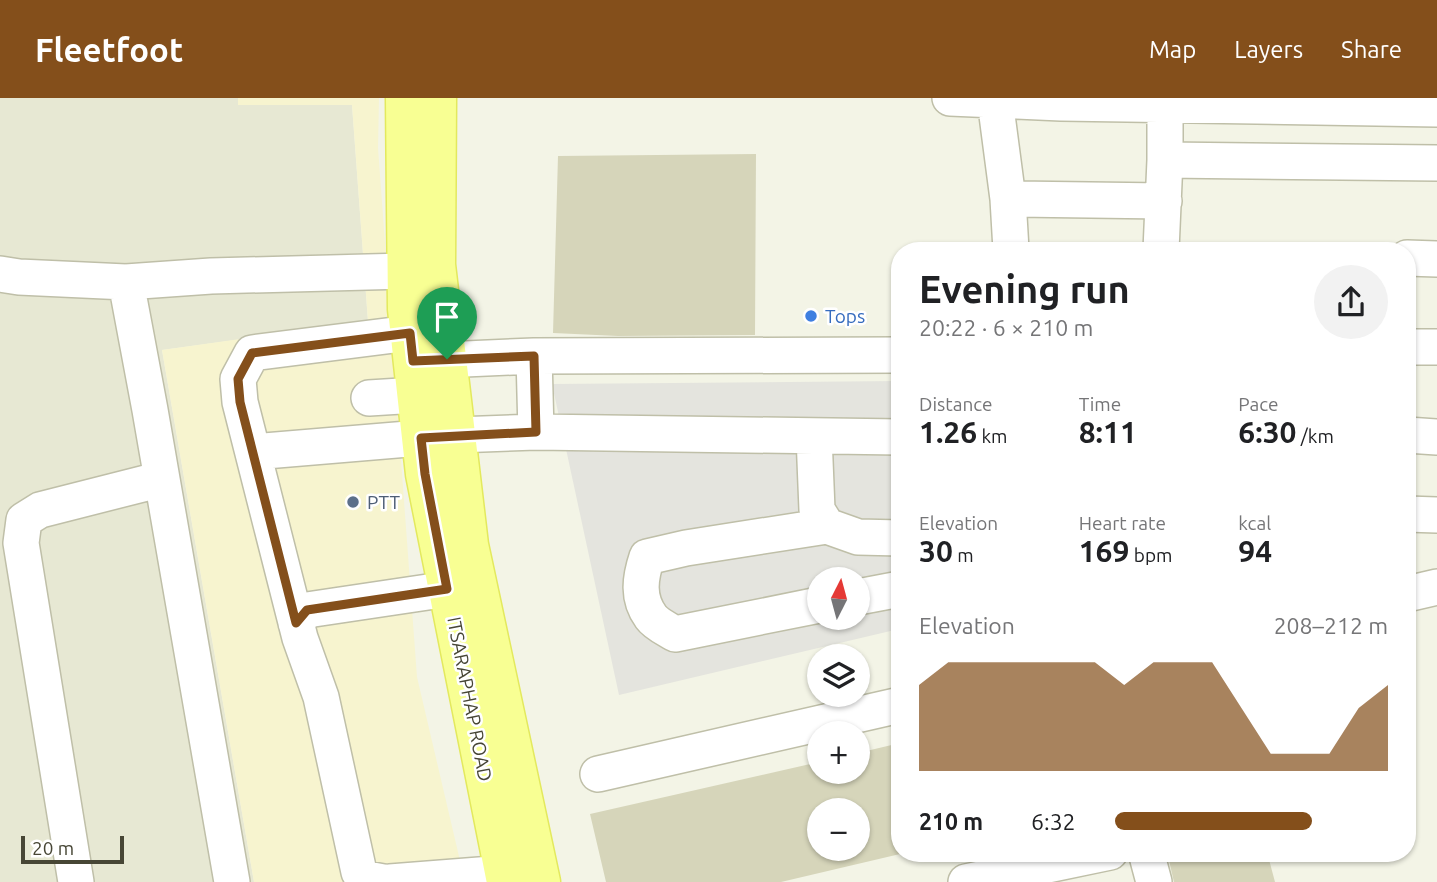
<!DOCTYPE html>
<html lang="en">
<head>
<meta charset="utf-8">
<style>
	body { margin:0; font-family:Ubuntu,sans-serif; background:#f2f2f2; color:#202124; height:100vh; display:flex; flex-direction:column; font-size:26px; white-space:nowrap }
	* { box-sizing:border-box; margin:0 }
	p { font-size:23px; color:#757577 }
	.icon { flex:none; width:38px; height:38px; fill:none; stroke:currentColor; stroke-width:2; stroke-linecap:round; stroke-linejoin:round }
	.map { position:relative; flex:1; overflow:hidden }
	.sheet { position:absolute; left:891px; top:144px; width:525px; height:620px; display:flex; flex-direction:column; background:#fff; border-radius:28px; box-shadow:0 2px 5px #0004 }
	.sheet>* { flex:none }
	.needle { width:46px; rotate:6deg }
	.buttons { position:absolute; left:807px; top:469px; display:grid; gap:14px }
	.buttons a { display:grid; place-items:center; width:63px; height:63px; border-radius:50%; background:#fff; box-shadow:0 2px 5px #0004; font-size:35px }
	.scale { position:absolute; left:21px; bottom:18px; width:103px; box-sizing:border-box; padding-left:7px; border:4px solid #474635; border-top:0; font-size:19px; line-height:24px; white-space:nowrap; color:#474635; -webkit-text-stroke:5px #fff; paint-order:stroke }
	.pin { position:absolute; display:grid; place-items:center; width:60px; height:60px; color:#fff; margin:-72px -30px; border-radius:50% 50% 50% 0; rotate:-45deg; box-shadow:0 0 7px #0007 }
	.pin .icon { rotate:45deg }
	.round { display:grid; place-items:center; flex:none; width:74px; height:74px; border-radius:37px; background:#f2f2f2 }
	.head { display:flex; align-items:center; justify-content:space-between; height:119px; padding:0 28px }
	h1 { font-size:38px; font-weight:700; line-height:52px }
	.stats { display:grid; grid-template-columns:repeat(3,1fr); gap:10px; height:119px; padding:7px 28px }
	.stats div { display:grid; align-content:center }
	.stats b { font-size:30px; font-weight:700 }
	.stats small { font-size:19px; font-weight:400 }
	.stats p { font-size:19px }
	.chart { height:196px; padding:14px 28px }
	.chart p { display:flex; justify-content:space-between }
	.chart svg { width:100%; height:126px; margin-top:7px; fill:#844f1b; opacity:.7 }
	ul { padding:0 28px; list-style:none; font-size:23px }
	li { display:grid; grid-template-columns:112px 84px 1fr; align-items:center; height:52px }
	li i { height:18px; border-radius:9px; background:#844f1b }
	header { display:flex; align-items:center; gap:42px; box-sizing:border-box; height:98px; padding:0 35px; background:#844f1b; color:#fff }
	header strong { font-size:33px }
	nav { display:flex; gap:38px; margin-inline-start:auto; font-size:24px }
	.map>svg:first-child { display:block }
</style>
</head>
<body>
<header>
<strong>Fleetfoot</strong>
<nav><a>Map</a><a>Layers</a><a>Share</a></nav>
</header>
<div class="map">
<svg width="1437" height="784" viewBox="0 0 1437 784">
	<rect width="100%" height="100%" fill="#f3f4e6"/>
	<path fill="#e7e8d3" d="M 0,0 L 238,0 L 239,7 L 352,7 L 368,224 L 162,252 L 254,784 L 0,784 Z"/>
	<path fill="#f7f4cf" d="M 238,0 L 379,0 L 378,50 L 417,579 L 465,784 L 254,784 L 162,252 L 368,223 L 352,7 L 238,7 Z"/>
	<path fill="#e4e4de" fill-rule="evenodd" d="M 899,283 L 899,531 L 619,597 L 552,286 ZM 819,481 L 858,481 L 858,520 L 819,520 Z"/>
	<path fill="#d6d5ba" fill-rule="evenodd" d="M 756,56 L 755,237 L 618,238 L 553,235 L 558,58 Z
		M 900,645 L 900,756 L 781,784 L 606,784 L 590,716 L 819,664 L 819,674 L 858,674 L 858,655 ZM 819,712 L 858,712 L 858,751 L 819,751 Z
		M 1167,754 L 1267,754 L 1275,784 L 1174,784 Z"/>
	<g fill="none" stroke-linecap="round" stroke-linejoin="round">
		<g stroke="#bfbfa8" stroke-width="38">
			<path id="minor" d="M 950,0 L 1061,5 L 1437,11
				M 995,2 L 1008,101 L 1011,152
				M 1165,62 L 1437,65
				M 1008,101 L 1164,103
				M 1161,152 L 1165,62 L 1165,0
				M 1407,160 L 1437,161
				M 0,176 L 19,179 L 126,184 L 211,178 L 406,173
				M 126,184 L 150,312 L 232,784
				M 1407,249 L 1437,249
				M 534,258 L 536,334
				M 420,263 L 534,258 L 900,257
				M 369,300 L 417,297
				M 1407,337 L 1437,339
				M 814,338 L 817,412 L 827,428 L 858,439 L 900,440
				M 253,354 L 456,337 L 536,334 L 900,339
				M 1407,416 L 1437,417
				M 1407,496 L 1437,489
				M 858,499 L 900,491
				M 819,507 L 675,536 C 667,531 656,526 651,519 C 637,500 640,480 647,459 L 686,450 L 827,428
				M 296,525 L 307,512 L 448,491
				M 598,676 L 900,607
				M 1146,754 L 1154,784
				M 76,784 L 21,445 L 24,422 L 40,412 L 162,381
				M 383,784 L 367,781 L 359,774 L 321,599 L 300,540 L 240,304 L 238,281 L 252,255 L 410,235
				M 390,784 L 505,775
				M 966,784 L 1110,754"/>
		</g>
		<g stroke="#e3e95e" stroke-width="41">
			<path id="major" d="M 405,0 L 407,211 L 425,376 L 506,784
				M 437,0 L 436,167 L 469,447 L 541,784"/>
		</g>
		<use href="#minor" stroke="#fff" stroke-width="35"/>
		<use href="#major" stroke="#f8ff93" stroke-width="38"/>
	</g>
	<g fill="none" stroke-linecap="round" stroke-linejoin="round">
		<g stroke="#fff" stroke-width="14">
			<path id="route" d="M 410,235 L 413,263 L 534,258 L 536,334 L 421,340 L 425,376 L 447,491 L 307,512 L 296,525 L 240,304 L 238,281 L 252,255 Z"/>
		</g>
		<use href="#route" stroke="#844f1b" stroke-width="9"/>
	</g>
	<circle fill="#3f7fe0" stroke="#fff" stroke-width="2.5" cx="811" cy="218" r="7"/>
	<circle fill="#5c6f8a" stroke="#fff" stroke-width="2.5" cx="353" cy="404" r="7"/>
	<g text-anchor="middle" stroke-width="5" stroke-linejoin="round" paint-order="stroke">
		<g font-size="19" fill="#366cbe" stroke="#fff" text-anchor="start">
			<text x="825" y="225">Tops</text>
		</g>
		<g font-size="19" fill="#4e5e75" stroke="#fff" text-anchor="start">
			<text x="367" y="411">PTT</text>
		</g>
		<g font-size="19" fill="#474635" stroke="#fff">
			<text transform="translate(470 601) rotate(79)" y="7">ITSARAPHAP ROAD</text>
		</g>
	</g>
</svg>
<div class="buttons">
<a><svg class="needle" viewBox="-14 -14 28 28"><path d="M0-13l5 13h-10z" fill="#e53935"/><path d="M0 13l5-13h-10z" fill="#757577"/></svg></a>
<a><svg class="icon" aria-label="layers" viewBox="0 0 24 24"><path d="M12 4l9 5-9 5-9-5zM3 14l9 5 9-5"/></svg></a>
<a>+</a>
<a>−</a>
</div>
<div class="scale">20 m</div>
<div class="pin" style="left:447px;top:261px;background:#1e9e55"><svg class="icon" aria-label="arrive" viewBox="0 0 24 24"><path d="M6 21V4h12l-3 4 3 4H6"/></svg></div>
<section class="sheet">
<div class="head"><div><h1>Evening run</h1><p>20:22 · 6 × 210 m</p></div><a class="round"><svg class="icon" aria-label="share" viewBox="0 0 24 24"><path d="M12 15V3M7 8l5-5 5 5M5 13v7h14v-7"/></svg></a></div>
<div class="stats">
<div><p>Distance</p><b>1.26<small> km</small></b></div>
<div><p>Time</p><b>8:11</b></div>
<div><p>Pace</p><b>6:30<small> /km</small></b></div>
</div>
<div class="stats">
<div><p>Elevation</p><b>30<small> m</small></b></div>
<div><p>Heart rate</p><b>169<small> bpm</small></b></div>
<div><p>kcal</p><b>94</b></div>
</div>
<div class="chart"><p><span>Elevation</span>208–212 m</p>
<svg viewBox="0 0 160 44" preserveAspectRatio="none"><path d="M0 44V14L10 6L20 6L30 6L40 6L50 6L60 6L70 14L80 6L90 6L100 6L110 22L120 38L130 38L140 38L150 22L160 14V44z"/></svg>
</div>
<ul>
<li><b>210 m</b>6:32<i style="width:72%"></i></li>
</ul>
</section>
</div>
</body>
</html>
